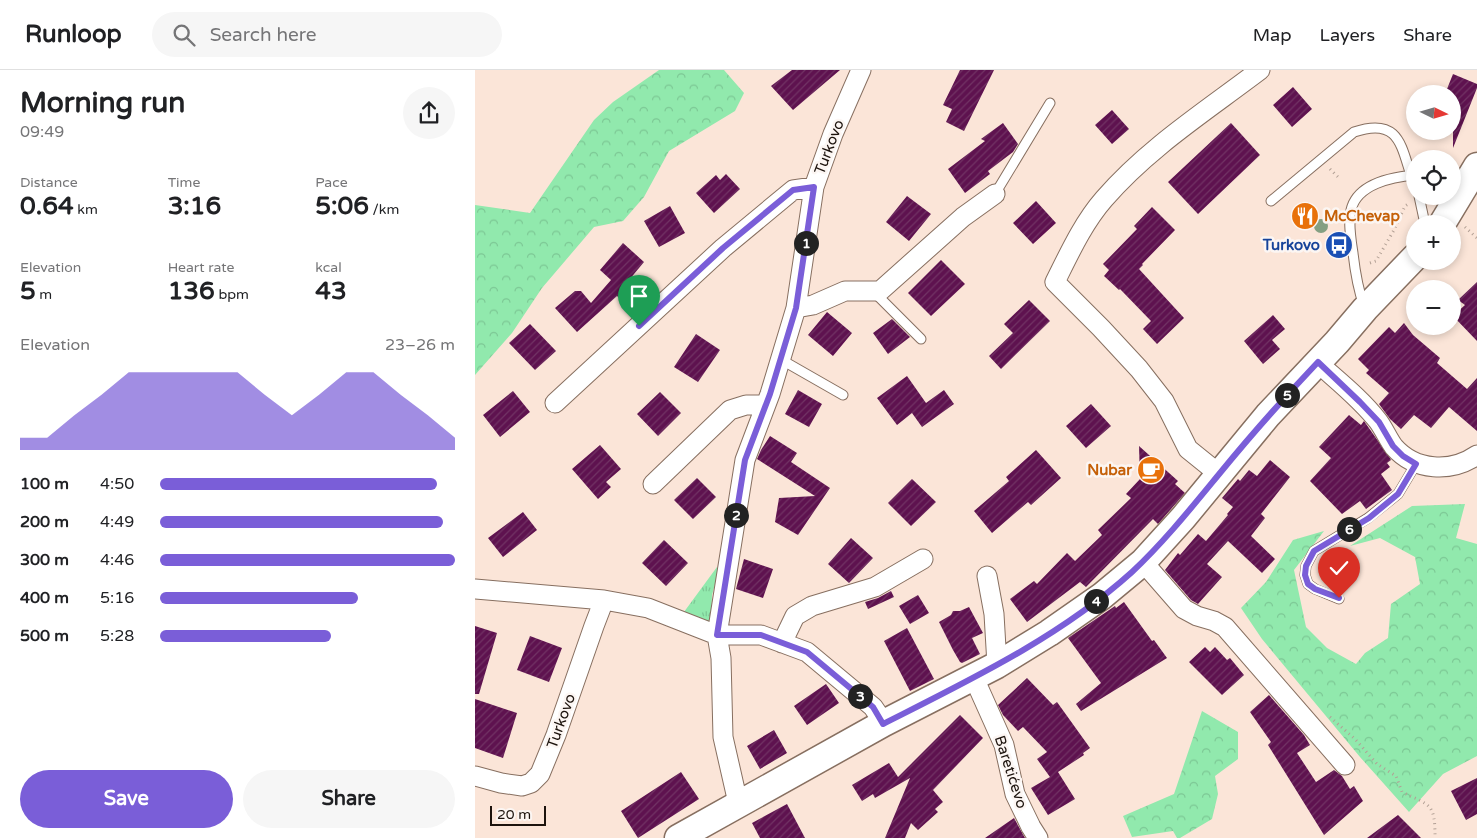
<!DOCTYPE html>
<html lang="en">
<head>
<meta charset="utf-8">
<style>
	body { margin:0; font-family:"Varela Round",sans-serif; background:#f6f6f6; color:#202124; height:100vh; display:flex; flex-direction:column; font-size:19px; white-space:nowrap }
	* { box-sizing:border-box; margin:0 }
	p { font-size:16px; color:#757577 }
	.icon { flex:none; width:28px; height:28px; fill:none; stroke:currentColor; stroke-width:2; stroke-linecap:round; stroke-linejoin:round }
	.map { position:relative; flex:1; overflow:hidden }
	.details { display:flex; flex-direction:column; background:#fff; width:475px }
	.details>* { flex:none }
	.needle { width:32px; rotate:95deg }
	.controls { position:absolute; left:931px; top:15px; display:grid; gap:10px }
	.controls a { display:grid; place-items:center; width:55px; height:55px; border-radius:50%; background:#fff; box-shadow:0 2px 8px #0003; font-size:25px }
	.scale { position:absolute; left:15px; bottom:12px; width:56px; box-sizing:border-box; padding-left:5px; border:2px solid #1c130d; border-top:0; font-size:14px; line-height:18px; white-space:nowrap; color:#1c130d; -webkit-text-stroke:4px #fcf6f3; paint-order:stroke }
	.pin { position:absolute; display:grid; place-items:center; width:42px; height:42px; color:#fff; margin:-51px -21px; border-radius:50% 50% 50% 0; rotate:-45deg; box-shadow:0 0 5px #0007 }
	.pin .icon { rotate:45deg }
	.km { position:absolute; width:25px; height:25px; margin:-12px; border-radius:50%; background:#222; color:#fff; font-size:14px; line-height:25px; text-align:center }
	.round { display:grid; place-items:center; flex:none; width:52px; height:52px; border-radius:26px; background:#f6f6f6 }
	.summary { display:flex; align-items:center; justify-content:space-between; height:85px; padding:0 20px }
	h1 { font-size:28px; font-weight:800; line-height:38px }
	.metrics { display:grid; grid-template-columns:repeat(3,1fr); gap:8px; height:85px; padding:5px 20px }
	.metrics div { display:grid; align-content:center }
	.metrics b { font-size:25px; font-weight:800 }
	.metrics small { font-size:14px; font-weight:400 }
	.metrics p { font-size:14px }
	.chart { height:140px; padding:10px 20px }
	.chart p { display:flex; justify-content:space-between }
	.chart svg { width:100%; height:90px; margin-top:5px; fill:#7a5ed8; opacity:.7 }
	.button { display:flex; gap:10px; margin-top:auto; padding:10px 20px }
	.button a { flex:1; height:58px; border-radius:30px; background:#7a5ed8; color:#fff; font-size:20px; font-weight:800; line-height:58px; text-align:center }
	.button a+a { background:#f6f6f6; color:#202124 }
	ul { padding:0 20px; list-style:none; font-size:16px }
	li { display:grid; grid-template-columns:80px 60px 1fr; align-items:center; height:38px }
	li i { height:12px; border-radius:6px; background:#7a5ed8 }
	header { display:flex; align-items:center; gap:30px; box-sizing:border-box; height:70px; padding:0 25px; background:#fff; border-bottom:1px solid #e0e0e0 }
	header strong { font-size:24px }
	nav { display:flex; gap:28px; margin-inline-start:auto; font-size:18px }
	.search { width:350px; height:45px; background:#f6f6f6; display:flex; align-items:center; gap:12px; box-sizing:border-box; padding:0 18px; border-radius:28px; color:#757577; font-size:19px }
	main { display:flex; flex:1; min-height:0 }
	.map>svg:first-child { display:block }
</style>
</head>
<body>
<header>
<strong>Runloop</strong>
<div class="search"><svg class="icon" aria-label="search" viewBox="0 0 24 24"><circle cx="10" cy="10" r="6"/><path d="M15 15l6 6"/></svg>Search here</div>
<nav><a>Map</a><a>Layers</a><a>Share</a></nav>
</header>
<main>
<section class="details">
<div class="summary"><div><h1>Morning run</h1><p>09:49</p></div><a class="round"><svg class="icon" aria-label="share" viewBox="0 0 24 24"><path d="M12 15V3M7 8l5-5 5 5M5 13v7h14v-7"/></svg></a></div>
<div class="metrics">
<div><p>Distance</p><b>0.64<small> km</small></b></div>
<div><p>Time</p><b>3:16</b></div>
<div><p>Pace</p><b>5:06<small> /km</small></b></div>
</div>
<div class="metrics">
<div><p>Elevation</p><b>5<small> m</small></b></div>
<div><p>Heart rate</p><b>136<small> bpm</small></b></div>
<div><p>kcal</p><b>43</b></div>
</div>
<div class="chart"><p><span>Elevation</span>23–26 m</p>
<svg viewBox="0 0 160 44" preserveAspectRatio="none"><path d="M0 44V38L10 38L20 27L30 17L40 6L50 6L60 6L70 6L80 6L90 17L100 27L110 17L120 6L130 6L140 17L150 27L160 38V44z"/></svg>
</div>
<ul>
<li><b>100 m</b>4:50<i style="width:94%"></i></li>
<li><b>200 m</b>4:49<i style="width:96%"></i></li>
<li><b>300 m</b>4:46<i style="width:100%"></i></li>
<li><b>400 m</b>5:16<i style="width:67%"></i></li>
<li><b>500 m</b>5:28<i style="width:58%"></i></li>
</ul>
<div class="button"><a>Save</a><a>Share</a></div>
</section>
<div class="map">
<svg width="1002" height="768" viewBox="0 0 1002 768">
	<defs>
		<pattern id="grass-tufts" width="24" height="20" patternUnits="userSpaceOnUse" patternTransform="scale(1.25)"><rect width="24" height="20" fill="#91e9ad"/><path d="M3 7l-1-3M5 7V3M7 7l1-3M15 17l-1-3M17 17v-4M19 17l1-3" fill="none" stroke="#7cc794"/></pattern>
		<pattern id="forest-crowns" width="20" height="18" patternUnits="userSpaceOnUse" patternTransform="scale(1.25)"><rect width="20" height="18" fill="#91e9ad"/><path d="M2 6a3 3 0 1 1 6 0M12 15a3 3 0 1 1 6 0" fill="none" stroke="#7cc794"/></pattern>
		<pattern id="building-hatch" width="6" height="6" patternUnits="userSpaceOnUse" patternTransform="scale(1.25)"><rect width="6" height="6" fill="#5e124f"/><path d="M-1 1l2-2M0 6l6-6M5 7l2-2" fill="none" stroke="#713364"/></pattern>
	</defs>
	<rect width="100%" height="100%" fill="#fbe5d8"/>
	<path fill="url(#grass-tufts)" d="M 242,497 L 244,500 L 237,525 L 236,552 L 228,555 L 206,546 Z"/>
	<path fill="url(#forest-crowns)" d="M 184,0 L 249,0 L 269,23 L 260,41 L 194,81 L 169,127 L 148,151 L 119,157 L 67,218 L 37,263 L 0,305 L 0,135 L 55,143 L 119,50 L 138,32 Z
		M 990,434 L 981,468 L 1002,474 L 1002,686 L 968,704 L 934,742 L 885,687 L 787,569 L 766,538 L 791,512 L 818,470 L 849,461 L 819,500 L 831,557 L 852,578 L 881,594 L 890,583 L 913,568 L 916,534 L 945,514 L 940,487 L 905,468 L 875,476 L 937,436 Z
		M 727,641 L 763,662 L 763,689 L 740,706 L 743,724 L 737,749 L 705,768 L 702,768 L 698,761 L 657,767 L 648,746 L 699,724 Z"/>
	<path fill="url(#building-hatch)" d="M 317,0 L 365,0 L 318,40 L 296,16 Z
		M 485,0 L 519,0 L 489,61 L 471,52 L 477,39 L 468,35 Z
		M 978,4 L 1002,14 L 1002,18 L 978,78 L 978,24 L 970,24 Z
		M 818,17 L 837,39 L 817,57 L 798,35 Z
		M 637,40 L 654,59 L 637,74 L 620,55 Z
		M 528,53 L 543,74 L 538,82 L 513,101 L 515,104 L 490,123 L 473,99 L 510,71 L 506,69 Z
		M 756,53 L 785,85 L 723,144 L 693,112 Z
		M 251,104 L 265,119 L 239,143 L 221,123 L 241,105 L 245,110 Z
		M 432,126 L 456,144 L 434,171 L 411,152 Z
		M 561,131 L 581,153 L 558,174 L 538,153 Z
		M 195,136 L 210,163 L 184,177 L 169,151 Z
		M 677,137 L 700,160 L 667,194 L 668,195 L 664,199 L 709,248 L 682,274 L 668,259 L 676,251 L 645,219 L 644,220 L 629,206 L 634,200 L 628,194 L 662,159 L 659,156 Z
		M 148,173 L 169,192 L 154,210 L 168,222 L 155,237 L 142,226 L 102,262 L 80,238 L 100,221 L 106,221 L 116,233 L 136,210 L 125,200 Z
		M 466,190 L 490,214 L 456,246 L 433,223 Z
		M 1002,212 L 1002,271 L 978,246 L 990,235 L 983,230 Z
		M 554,230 L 575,251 L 526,299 L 514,286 L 538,263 L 529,254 Z
		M 352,242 L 377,263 L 358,286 L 333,265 Z
		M 798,245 L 810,259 L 797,270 L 805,279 L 788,294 L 769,271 Z
		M 417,249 L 435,267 L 413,284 L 398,263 Z
		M 929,253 L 938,265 L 965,288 L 962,293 L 992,319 L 1002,308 L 1002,361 L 974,337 L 956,358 L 939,345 L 926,359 L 915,349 L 904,334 L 914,323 L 891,303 L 894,300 L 883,289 L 914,257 L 920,263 Z
		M 55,254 L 81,281 L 60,300 L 34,273 Z
		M 221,264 L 245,280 L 223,312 L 199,297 Z
		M 432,306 L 451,333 L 469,320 L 479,334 L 447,357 L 437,343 L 422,355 L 402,328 Z
		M 323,320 L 347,334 L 334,357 L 310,344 Z
		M 38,321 L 55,342 L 25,367 L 8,345 Z
		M 185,322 L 206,343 L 183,366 L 162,344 Z
		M 616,334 L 636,356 L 611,378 L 591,356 Z
		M 874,345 L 886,355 L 889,351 L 915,388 L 916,390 L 912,393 L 915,397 L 906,404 L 917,420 L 891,439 L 885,431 L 867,444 L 835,411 L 856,388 L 844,377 Z
		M 295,366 L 322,383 L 316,392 L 355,418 L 323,465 L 300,452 L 304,428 L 340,426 L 282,389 L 286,380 Z
		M 125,375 L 146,399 L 131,412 L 136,417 L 123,429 L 97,399 Z
		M 664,376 L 703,411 L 700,414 L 710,423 L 683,454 L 678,449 L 611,517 L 605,512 L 552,552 L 535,529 L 559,511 L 562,514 L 592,483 L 600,491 L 627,465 L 623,460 L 656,428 L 651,424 L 665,409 Z
		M 561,380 L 586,408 L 556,435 L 553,432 L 517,463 L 499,441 L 534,411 L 531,407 Z
		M 795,390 L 815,407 L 786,444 L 790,448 L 776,466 L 800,489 L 787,503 L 753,471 L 732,494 L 747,507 L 723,534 L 716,530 L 690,500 L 703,483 L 705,485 L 723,464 L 731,471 L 753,445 L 752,444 L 758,437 L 747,428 L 763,409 L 765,411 L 774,400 L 782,406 Z
		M 222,408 L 241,427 L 218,449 L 199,430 Z
		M 437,409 L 461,432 L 436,456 L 413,433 Z
		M 48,442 L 62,460 L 28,487 L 13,468 Z
		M 376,468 L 398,488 L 374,513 L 353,494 Z
		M 189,470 L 213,493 L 191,516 L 167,493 Z
		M 269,489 L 298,499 L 288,528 L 261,519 Z
		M 416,521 L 419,527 L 393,539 L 390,532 L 403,528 Z
		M 443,525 L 454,543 L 435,554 L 424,536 Z
		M 649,532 L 677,571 L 679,570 L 692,588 L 606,641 L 601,634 L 626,613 L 593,568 L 640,536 L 641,538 Z
		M 494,537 L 508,563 L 497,568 L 505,584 L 487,593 L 485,592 L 478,580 L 464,552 L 476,545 L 478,541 L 485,541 Z
		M 0,556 L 22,563 L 4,624 L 0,624 Z
		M 432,558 L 459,609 L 435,621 L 409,571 Z
		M 55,566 L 87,578 L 74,612 L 42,600 Z
		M 730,577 L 735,582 L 740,577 L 752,590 L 755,588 L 769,605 L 747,625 L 714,592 Z
		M 552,608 L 578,635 L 582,632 L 615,678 L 608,683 L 609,685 L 583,702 L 600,729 L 573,745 L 556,718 L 575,707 L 562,689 L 572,682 L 548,657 L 543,661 L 528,645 L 523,635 Z
		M 351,614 L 364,633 L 332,655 L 319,636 Z
		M 794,625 L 829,665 L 835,675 L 822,683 L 841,712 L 859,700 L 867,706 L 875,719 L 879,716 L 888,731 L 849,765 L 793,675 L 796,672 L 775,642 Z
		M 0,629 L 42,643 L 28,688 L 0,678 Z
		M 485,645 L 508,668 L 458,720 L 468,732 L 460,739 L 463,742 L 443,760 L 436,753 L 430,768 L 410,768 L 435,708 L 400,728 L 398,724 L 387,731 L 377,715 L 414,693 L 423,707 Z
		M 299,660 L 312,683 L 285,699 L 272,676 Z
		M 206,702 L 224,729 L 163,768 L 146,741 Z
		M 1002,708 L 1002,744 L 991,750 L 976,721 Z
		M 312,734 L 330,768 L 285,768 L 277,753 Z
		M 923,745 L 946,768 L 892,768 Z
		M 539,748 L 550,768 L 510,768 Z"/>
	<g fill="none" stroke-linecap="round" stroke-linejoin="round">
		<g stroke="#876f60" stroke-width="11">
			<path id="service" d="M 520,124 L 575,33
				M 944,126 L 950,154
				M 796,131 L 879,62 C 929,45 926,83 940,116
				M 399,222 L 446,269
				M 889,236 C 883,219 880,201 878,183 C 876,170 873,153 876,140 C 882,114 917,107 940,105
				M 305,289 L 368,325
				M 864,529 L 840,519 L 833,514 L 830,505 L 831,496 L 839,481 L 893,448 L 923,424 L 941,394"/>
		</g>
		<g stroke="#876f60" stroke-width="21">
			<path id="minor" d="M 386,0 L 358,64 L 339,117 L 321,238 L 295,324 L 270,390 L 242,565 L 286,565 L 332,582 L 398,637 L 409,653
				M 321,238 L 338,235 L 370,221 L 405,221 L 488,147 L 520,124
				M 843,293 C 863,311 886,329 903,351 C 909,359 913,369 919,377 C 940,401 976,403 1002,385
				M 80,333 L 248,178 L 318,120 L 339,117
				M 744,404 L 713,379 L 689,331 L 664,299 L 626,258 L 580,212 C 594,184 608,153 629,129 C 673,78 731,41 785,0
				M 178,414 L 255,340 L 271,335 L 290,335
				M 668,492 L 709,539 L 722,546 L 739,551 L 750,557 L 870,695
				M 512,506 L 519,544 L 522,595
				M 0,519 L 129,530 L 173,538 L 242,565 L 246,588 L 248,667 L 263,733
				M 307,573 L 320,546 L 337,536 L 400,517 L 448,489
				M 499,608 L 529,675 L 540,724 L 556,757 L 563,768
				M 0,706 L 26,713 L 47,716 L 56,713 L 65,704 L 81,665 L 119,556 L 129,530"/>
		</g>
		<g stroke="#876f60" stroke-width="29">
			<path id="secondary" d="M 967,154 L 1002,96
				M 203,768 L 409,653 L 522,595 L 574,563 L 627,526 L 668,492 L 708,448 L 793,345 L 862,272 L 890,239 L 940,187"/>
		</g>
		<path stroke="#b19f94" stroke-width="3" stroke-dasharray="1 4" stroke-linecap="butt" d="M 855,99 L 863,107
			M 990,157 L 1002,168
			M 895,193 L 901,191 L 919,160 L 930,136 L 933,134
			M 855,647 L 880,669 L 902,694 L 921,706 L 927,722 C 956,736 960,733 960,768"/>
		<use href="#service" stroke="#fff" stroke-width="9"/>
		<use href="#minor" stroke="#fff" stroke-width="19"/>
		<use href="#secondary" stroke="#fff" stroke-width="26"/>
	</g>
	<circle fill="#849f82" cx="846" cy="156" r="7"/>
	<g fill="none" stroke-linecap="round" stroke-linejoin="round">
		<g stroke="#fff" stroke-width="10">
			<path id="route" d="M 164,256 L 248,178 L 318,120 L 339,117 L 321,238 L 295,324 L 270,390 L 242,565 L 286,565 L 332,582 L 398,637 L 408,654 C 495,610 585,567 657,502 C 689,472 717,437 745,403 C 776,365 809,328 843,292 L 885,332 L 904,352 L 918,376 L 928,386 L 941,394 L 923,424 L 894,448 L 839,481 L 831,496 L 830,505 L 833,514 L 840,519 L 864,528"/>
		</g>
		<use href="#route" stroke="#7a5ed8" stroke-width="6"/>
	</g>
	<defs>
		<g id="restaurant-disc" transform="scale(1.4375)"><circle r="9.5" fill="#e8710a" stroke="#fcf6f3"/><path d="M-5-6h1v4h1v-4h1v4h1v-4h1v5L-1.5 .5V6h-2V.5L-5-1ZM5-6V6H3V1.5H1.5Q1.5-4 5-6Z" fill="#fff"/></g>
		<g id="bus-disc" transform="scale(1.4375)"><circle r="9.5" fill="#1a4fb4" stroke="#fcf6f3"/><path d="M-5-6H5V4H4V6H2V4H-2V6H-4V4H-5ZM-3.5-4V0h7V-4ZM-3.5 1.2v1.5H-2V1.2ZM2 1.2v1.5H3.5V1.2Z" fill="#fff"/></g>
		<g id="cafe-disc" transform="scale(1.4375)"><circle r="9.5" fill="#e8710a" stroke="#fcf6f3"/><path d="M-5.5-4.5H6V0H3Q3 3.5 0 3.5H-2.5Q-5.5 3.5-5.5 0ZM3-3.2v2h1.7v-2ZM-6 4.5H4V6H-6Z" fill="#fff"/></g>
	</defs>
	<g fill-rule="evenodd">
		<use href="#restaurant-disc" x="830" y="146"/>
		<use href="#bus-disc" x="864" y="175"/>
		<use href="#cafe-disc" x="676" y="400"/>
	</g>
	<g text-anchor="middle" stroke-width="5" stroke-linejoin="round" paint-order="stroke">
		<g font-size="15" fill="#1c130d" stroke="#fcf6f3">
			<text transform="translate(354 77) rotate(-69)" y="5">Turkovo</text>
			<text transform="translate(86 651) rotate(-70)" y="5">Turkovo</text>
			<text transform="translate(536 702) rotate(72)" y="5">Baretićevo</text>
		</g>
		<g font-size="15" font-weight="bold" fill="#c56008" stroke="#fcf6f3" text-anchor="start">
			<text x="849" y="151">McChevap</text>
			<text x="657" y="405" text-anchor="end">Nubar</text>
		</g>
		<g font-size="15" font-weight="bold" fill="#164399" stroke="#fcf6f3" text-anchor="end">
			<text x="845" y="180">Turkovo</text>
		</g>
	</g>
</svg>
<div class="controls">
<a><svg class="needle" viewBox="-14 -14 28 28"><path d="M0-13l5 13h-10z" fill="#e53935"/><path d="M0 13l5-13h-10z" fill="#757577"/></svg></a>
<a><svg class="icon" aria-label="locate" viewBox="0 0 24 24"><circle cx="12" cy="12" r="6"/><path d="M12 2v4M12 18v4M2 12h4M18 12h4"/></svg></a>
<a>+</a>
<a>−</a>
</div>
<div class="scale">20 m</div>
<div class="pin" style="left:164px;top:256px;background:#1e9e55"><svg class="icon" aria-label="arrive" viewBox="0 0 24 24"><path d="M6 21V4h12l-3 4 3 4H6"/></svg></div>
<div class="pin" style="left:864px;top:528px;background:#d93025"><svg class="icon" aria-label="check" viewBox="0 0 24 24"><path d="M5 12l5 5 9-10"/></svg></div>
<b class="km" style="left:331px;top:173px">1</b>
<b class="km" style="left:261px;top:445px">2</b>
<b class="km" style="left:385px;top:626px">3</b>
<b class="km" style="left:621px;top:531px">4</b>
<b class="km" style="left:812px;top:325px">5</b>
<b class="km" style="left:874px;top:459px">6</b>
</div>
</main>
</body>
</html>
